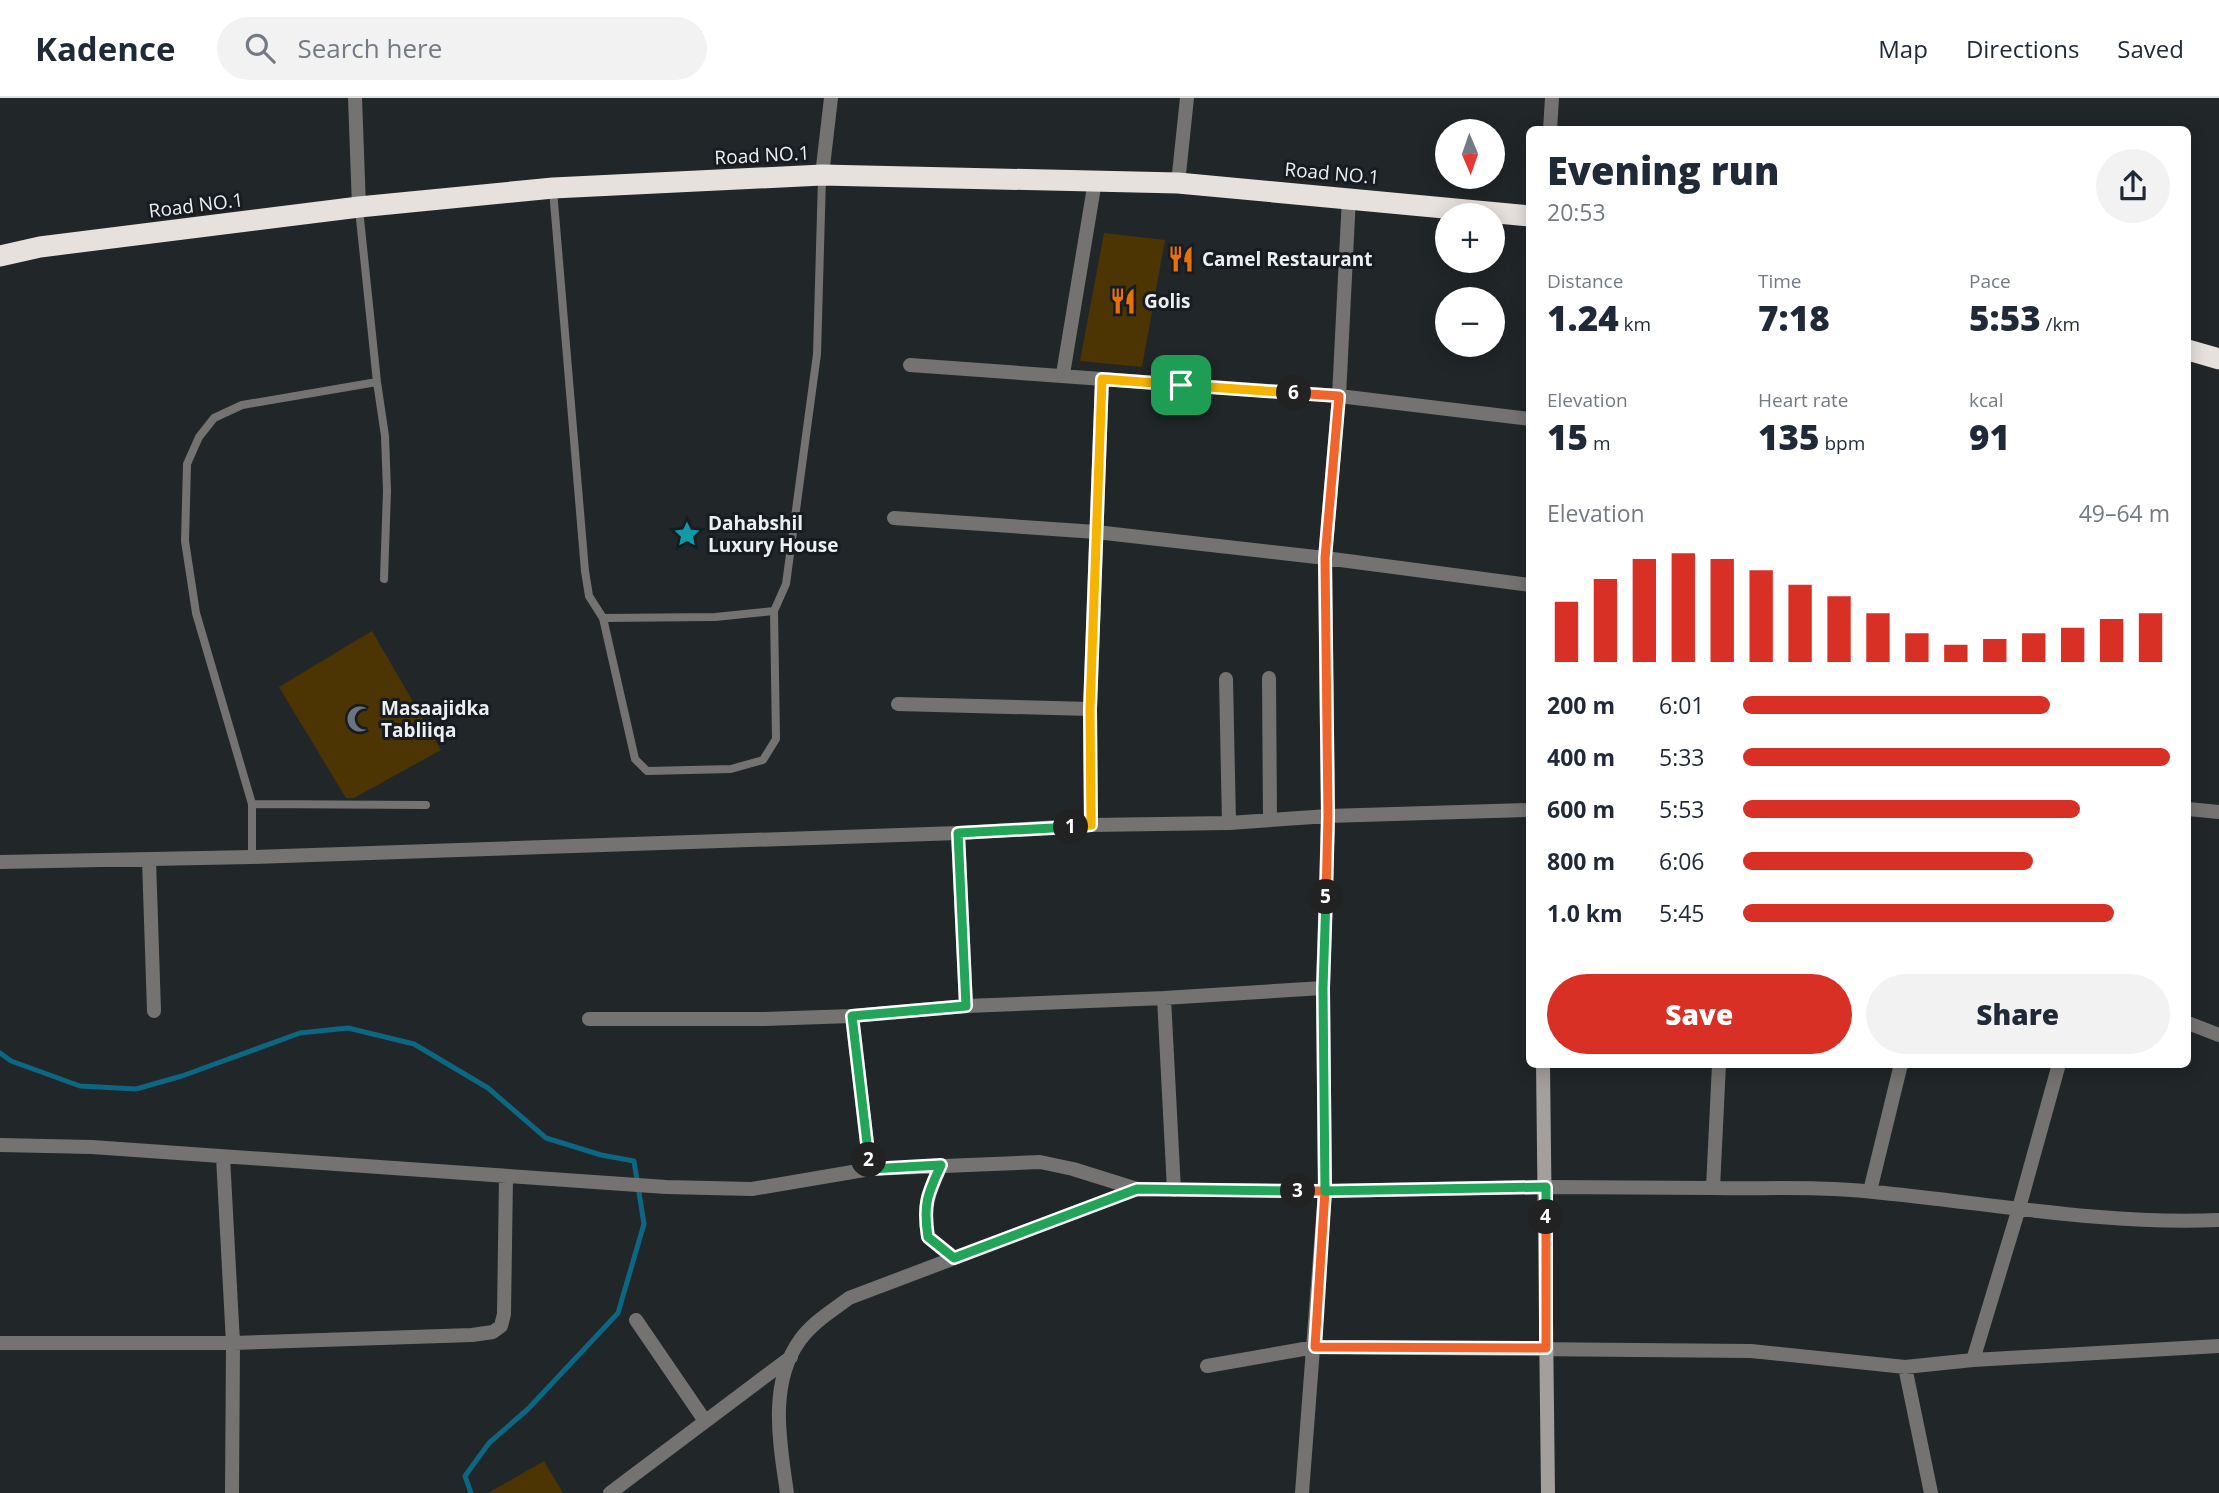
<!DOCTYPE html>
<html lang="en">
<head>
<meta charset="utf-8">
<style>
	body { margin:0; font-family:"Open Sans",sans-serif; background:#f2f2f3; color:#1f2937; height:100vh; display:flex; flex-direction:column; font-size:26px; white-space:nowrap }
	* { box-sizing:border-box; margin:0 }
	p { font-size:23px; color:#747a83 }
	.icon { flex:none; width:38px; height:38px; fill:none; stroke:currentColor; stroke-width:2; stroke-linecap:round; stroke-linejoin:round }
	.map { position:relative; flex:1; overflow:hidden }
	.details { position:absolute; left:1526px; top:28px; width:665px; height:942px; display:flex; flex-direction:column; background:#fff; border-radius:10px; box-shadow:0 4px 18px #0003 }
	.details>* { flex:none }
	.needle { width:46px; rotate:178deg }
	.buttons { position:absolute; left:1435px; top:21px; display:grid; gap:14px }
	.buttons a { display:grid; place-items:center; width:70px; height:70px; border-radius:50%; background:#fff; box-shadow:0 4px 18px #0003; font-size:35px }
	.pin { position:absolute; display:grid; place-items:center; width:60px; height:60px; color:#fff; margin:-30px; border-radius:14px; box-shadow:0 4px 10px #0006 }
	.km { position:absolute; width:35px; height:35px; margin:-18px; border-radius:50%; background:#222; color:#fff; font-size:19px; line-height:35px; text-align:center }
	.round { display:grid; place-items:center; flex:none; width:74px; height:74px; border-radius:37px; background:#f2f2f3 }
	.overview { display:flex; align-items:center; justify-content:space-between; height:119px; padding:0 21px }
	h1 { font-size:38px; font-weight:800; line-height:52px }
	.stats { display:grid; grid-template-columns:repeat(3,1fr); gap:10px; height:119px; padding:7px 21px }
	.stats div { display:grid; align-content:center }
	.stats b { font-size:35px; font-weight:800 }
	.stats small { font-size:19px; font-weight:400 }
	.stats p { font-size:19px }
	.chart { height:196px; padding:14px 21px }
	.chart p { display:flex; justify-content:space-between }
	.chart svg { width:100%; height:126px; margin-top:7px; stroke:#d93025; stroke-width:6 }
	.action { display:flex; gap:14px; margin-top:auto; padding:14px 21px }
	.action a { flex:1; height:80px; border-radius:42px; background:#d93025; color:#fff; font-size:28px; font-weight:800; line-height:80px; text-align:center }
	.action a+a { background:#f2f2f3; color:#1f2937 }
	ul { padding:0 21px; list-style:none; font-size:23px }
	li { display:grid; grid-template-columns:112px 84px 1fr; align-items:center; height:52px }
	li i { height:18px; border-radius:9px; background:#d93025 }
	header { display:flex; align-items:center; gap:42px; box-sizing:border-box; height:98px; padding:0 35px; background:#fff; border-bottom:2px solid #e0e1e3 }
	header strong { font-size:33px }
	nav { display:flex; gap:38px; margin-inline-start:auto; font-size:24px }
	.search { width:490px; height:63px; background:#f2f2f3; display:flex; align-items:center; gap:18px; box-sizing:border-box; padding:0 24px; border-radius:38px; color:#747a83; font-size:26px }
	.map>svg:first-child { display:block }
</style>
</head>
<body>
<header>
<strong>Kadence</strong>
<div class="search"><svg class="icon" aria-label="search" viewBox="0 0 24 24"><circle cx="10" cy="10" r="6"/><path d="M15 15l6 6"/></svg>Search here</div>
<nav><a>Map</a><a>Directions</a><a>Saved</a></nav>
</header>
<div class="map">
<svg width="2219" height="1395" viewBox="0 0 2219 1395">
	<rect width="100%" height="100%" fill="#212629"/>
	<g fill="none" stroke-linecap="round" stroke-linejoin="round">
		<path stroke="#0c6782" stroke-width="5" d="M 0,955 L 11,963 L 80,988 L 136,991 L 182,978 L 300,935 L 348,930 L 414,946 L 488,990 L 546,1040 L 601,1057 L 634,1063 L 644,1126 L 618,1215 L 528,1311 L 489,1345 L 465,1378 L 471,1395"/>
	</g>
	<path fill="#4d3503" d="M 1104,135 L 1165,142 L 1142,269 L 1080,263 Z
		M 372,533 L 441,652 L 354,700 L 346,700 L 279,589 Z
		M 544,1363 L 563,1395 L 488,1395 Z"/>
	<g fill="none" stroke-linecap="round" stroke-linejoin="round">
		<path stroke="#757371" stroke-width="8" d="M 553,92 L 585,473 L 589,498 L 603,520 L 635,661 L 647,673 L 731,671 L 763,662 L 776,641 L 774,513 L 786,486 L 817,256 L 822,80
			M 359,111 L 377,284 L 385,338 L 387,393 L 384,481
			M 603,520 L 715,519 L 774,513
			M 252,706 L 426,707
			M 252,759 L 252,706 L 196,515 L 185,443 L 187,366 L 199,339 L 214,320 L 242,307 L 377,284"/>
		<path stroke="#757371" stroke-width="14" d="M 355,0 L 359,109
			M 1550,32 L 1552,0
			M 822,77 L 831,0
			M 1178,85 L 1187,0
			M 910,267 L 1339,298 L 1530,321
			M 1063,276 L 1095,83
			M 894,420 L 1096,434 L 1325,460 L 1530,487
			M 1269,580 L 1270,722
			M 1226,581 L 1229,725
			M 898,606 L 1090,611
			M 2188,711 L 2219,714
			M 1091,727 L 1090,611 L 1102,281
			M 958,735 L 966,908 L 1164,900 L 1323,890
			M 149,762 L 154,913
			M 0,764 L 252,759 L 958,735 L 1091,727 L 1229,725 L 1328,718 L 1530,712
			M 1164,900 L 1174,1092
			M 852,918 L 870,1071
			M 589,921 L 764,921 L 852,918 L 966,908
			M 2188,925 L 2219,937
			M 0,1047 L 92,1049 L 666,1089 L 752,1091 L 870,1071 L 1040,1064 L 1073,1071 L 1137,1091 L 1325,1093 L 1546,1089 L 1713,1090 L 1719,966
			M 223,1059 L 233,1245 L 232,1395
			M 941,1067 C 928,1097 923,1107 928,1139 L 954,1160
			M 1713,1090 C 1766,1091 1821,1088 1874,1094 C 1989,1105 2103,1127 2219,1122
			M 1870,1093 L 1901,966
			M 636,1222 L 705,1323
			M 0,1245 L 233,1245 L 472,1237 L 493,1234 L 501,1228 L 504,1216 L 506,1079
			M 1973,1262 L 2019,1110 L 2059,966
			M 1207,1268 L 1315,1249 L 1751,1253 L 1905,1269 L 1973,1262 L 2219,1248
			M 1905,1269 L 1931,1395
			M 610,1395 L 791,1259
			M 787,1395 C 780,1346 768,1286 800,1242 C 813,1224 832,1213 849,1200 L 1137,1091
			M 1302,1395 L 1325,1093 L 1323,890 L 1328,718 L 1325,460 L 1339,298 L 1349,99"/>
		<path stroke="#a39f9c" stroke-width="14" d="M 1543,966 L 1548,1395"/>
		<path stroke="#e6e1dc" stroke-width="21" d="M 0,158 L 40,149 L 359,109 L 553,90 L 822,77 L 1178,85 L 1530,118
			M 2188,252 L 2219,261"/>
	</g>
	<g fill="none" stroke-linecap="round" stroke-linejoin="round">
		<g stroke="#fff" stroke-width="14">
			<path id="split-1" d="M 1071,729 L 1091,727 L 1090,611 L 1102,281 L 1181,287"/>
		</g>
		<g stroke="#fff" stroke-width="14">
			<path id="split-2" d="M 869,1062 L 852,918 L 966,908 L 958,735 L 1071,729"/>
		</g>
		<g stroke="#fff" stroke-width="14">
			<path id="split-3" d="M 869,1062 L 870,1071 L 941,1067 C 927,1097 923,1107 928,1139 L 954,1160 L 1137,1091 L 1298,1093"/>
		</g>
		<g stroke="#fff" stroke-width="14">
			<path id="split-4" d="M 1298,1093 L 1325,1093 L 1315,1249 L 1546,1250 L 1546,1119"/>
		</g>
		<g stroke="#fff" stroke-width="14">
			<path id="split-5" d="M 1326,799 L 1323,890 L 1325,1093 L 1546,1089 L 1546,1119"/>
		</g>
		<g stroke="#fff" stroke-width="14">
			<path id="split-6" d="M 1294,295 L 1339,298 L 1325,460 L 1328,718 L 1326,799"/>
		</g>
		<g stroke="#fff" stroke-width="14">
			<path id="split-7" d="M 1181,287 L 1294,295"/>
		</g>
		<use href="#split-1" stroke="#f5b400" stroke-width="9"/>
		<use href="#split-2" stroke="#22a559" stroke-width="9"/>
		<use href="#split-3" stroke="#22a559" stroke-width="9"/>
		<use href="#split-4" stroke="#f0652b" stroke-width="9"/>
		<use href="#split-5" stroke="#22a559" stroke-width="9"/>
		<use href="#split-6" stroke="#f0652b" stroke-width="9"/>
		<use href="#split-7" stroke="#f5b400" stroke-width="9"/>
	</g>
	<defs>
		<g id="restaurant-bare" transform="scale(2.1)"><path d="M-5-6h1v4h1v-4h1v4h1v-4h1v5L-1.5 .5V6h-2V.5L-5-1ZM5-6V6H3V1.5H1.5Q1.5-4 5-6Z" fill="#e8710a" stroke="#181c20" stroke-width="2.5" paint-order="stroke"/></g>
		<g id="sight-bare" transform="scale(2.1)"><path d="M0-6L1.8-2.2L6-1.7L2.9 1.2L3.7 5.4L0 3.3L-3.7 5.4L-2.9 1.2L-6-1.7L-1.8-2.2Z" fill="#0f9aa8" stroke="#181c20" stroke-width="2.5" paint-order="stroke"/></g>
		<g id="mosque-bare" transform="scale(2.1)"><path d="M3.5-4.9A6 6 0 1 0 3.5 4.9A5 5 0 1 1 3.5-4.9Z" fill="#6b7280" stroke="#181c20" stroke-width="2.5" paint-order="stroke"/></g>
	</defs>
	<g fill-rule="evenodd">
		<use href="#restaurant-bare" x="1181" y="161"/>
		<use href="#restaurant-bare" x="1123" y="203"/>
		<use href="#sight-bare" x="687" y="436"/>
		<use href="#mosque-bare" x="360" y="621"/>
	</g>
	<g text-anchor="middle" stroke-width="6" stroke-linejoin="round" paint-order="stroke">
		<g font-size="19" fill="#eceff2" stroke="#181c20">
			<text transform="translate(762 57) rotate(-3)" y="7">Road NO.1</text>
			<text transform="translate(1332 75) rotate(5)" y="7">Road NO.1</text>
			<text transform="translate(196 107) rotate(-7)" y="7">Road NO.1</text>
		</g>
		<g font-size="19" font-weight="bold" fill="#eceff2" stroke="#181c20" text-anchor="start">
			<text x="1202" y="168">Camel Restaurant</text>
			<text x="1144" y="210">Golis</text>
			<text x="708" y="432">Dahabshil<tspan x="708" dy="22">Luxury House</tspan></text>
			<text x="381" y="617">Masaajidka<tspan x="381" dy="22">Tabliiqa</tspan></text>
		</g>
	</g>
</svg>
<div class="buttons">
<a><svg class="needle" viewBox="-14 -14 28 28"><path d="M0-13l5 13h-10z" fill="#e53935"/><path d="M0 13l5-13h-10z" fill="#747a83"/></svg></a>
<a>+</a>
<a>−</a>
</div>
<div class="pin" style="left:1181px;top:287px;background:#1e9e55"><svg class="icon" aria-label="arrive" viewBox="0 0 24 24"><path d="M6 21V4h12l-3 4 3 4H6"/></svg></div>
<b class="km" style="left:1071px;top:729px">1</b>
<b class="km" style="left:869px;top:1062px">2</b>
<b class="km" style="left:1298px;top:1093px">3</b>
<b class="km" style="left:1546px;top:1119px">4</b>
<b class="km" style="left:1326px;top:799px">5</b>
<b class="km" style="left:1294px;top:295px">6</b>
<section class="details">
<div class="overview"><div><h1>Evening run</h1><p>20:53</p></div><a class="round"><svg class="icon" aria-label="share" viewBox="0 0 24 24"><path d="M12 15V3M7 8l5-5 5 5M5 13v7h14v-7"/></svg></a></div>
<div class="stats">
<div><p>Distance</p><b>1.24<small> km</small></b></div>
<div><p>Time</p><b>7:18</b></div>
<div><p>Pace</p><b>5:53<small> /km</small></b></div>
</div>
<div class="stats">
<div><p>Elevation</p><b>15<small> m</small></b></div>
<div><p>Heart rate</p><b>135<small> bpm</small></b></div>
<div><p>kcal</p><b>91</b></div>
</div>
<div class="chart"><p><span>Elevation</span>49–64 m</p>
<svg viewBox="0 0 160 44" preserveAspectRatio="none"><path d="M5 44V23M15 44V15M25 44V8M35 44V6M45 44V8M55 44V12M65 44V17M75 44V21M85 44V27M95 44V34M105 44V38M115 44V36M125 44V34M135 44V32M145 44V29M155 44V27"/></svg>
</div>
<ul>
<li><b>200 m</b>6:01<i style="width:72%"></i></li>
<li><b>400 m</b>5:33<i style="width:100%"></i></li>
<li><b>600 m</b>5:53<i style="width:79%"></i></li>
<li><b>800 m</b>6:06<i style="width:68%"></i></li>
<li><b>1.0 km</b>5:45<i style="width:87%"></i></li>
</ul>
<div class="action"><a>Save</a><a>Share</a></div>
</section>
</div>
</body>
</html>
